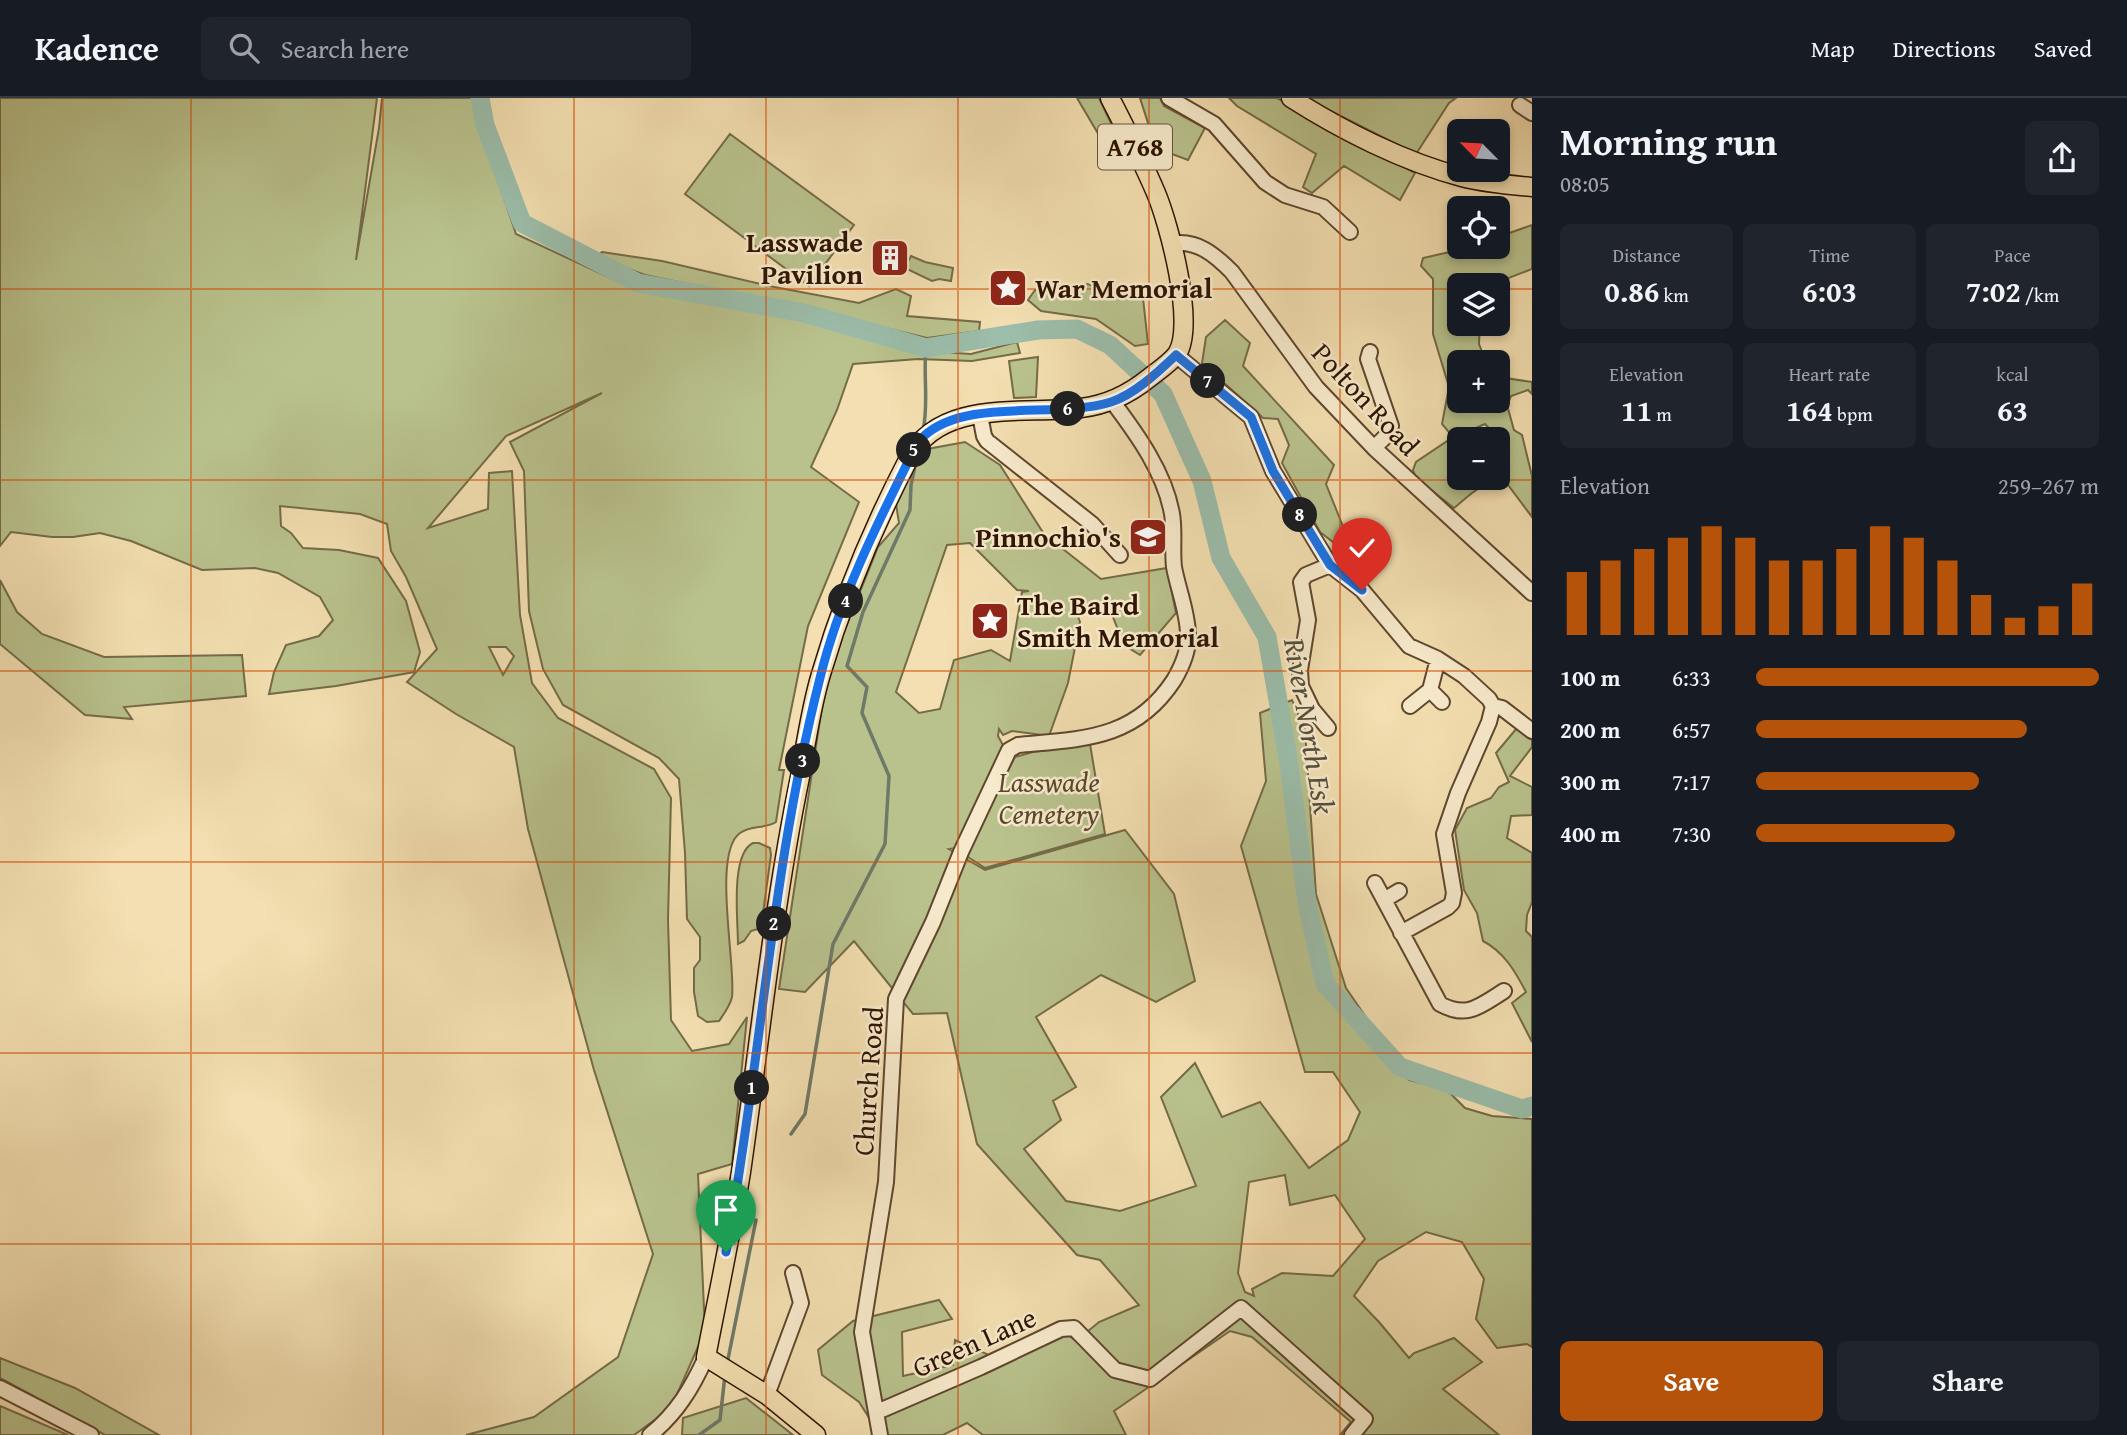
<!DOCTYPE html>
<html lang="en">
<head>
<meta charset="utf-8">
<style>
	body { margin:0; font-family:"Gentium Book Plus",serif; background:#20242c; color:#f1f3f6; height:100vh; display:flex; flex-direction:column; font-size:26px; white-space:nowrap }
	* { box-sizing:border-box; margin:0 }
	p { font-size:23px; color:#9ea1a6 }
	.icon { flex:none; width:38px; height:38px; fill:none; stroke:currentColor; stroke-width:2; stroke-linecap:round; stroke-linejoin:round }
	.map { position:relative; flex:1; overflow:hidden }
	.panel { display:flex; flex-direction:column; background:#171b24; width:595px }
	.panel>* { flex:none }
	.needle { width:46px; rotate:294deg }
	.controls { position:absolute; left:1447px; top:21px; display:grid; gap:14px }
	.controls a { display:grid; place-items:center; width:63px; height:63px; border-radius:10px; background:#171b24; box-shadow:0 4px 10px #0003; font-size:35px }
	.pin { position:absolute; display:grid; place-items:center; width:60px; height:60px; color:#fff; margin:-72px -30px; border-radius:50% 50% 50% 0; rotate:-45deg; box-shadow:0 0 7px #0007 }
	.pin .icon { rotate:45deg }
	.km { position:absolute; width:35px; height:35px; margin:-18px; border-radius:50%; background:#222; color:#fff; font-size:19px; line-height:35px; text-align:center }
	.round { display:grid; place-items:center; flex:none; width:74px; height:74px; border-radius:10px; background:#20242c }
	.overview { display:flex; align-items:center; justify-content:space-between; height:119px; padding:0 28px }
	h1 { font-size:38px; font-weight:700; line-height:52px }
	.stats { display:grid; grid-template-columns:repeat(3,1fr); gap:10px; height:119px; padding:7px 28px }
	.stats div { display:grid; align-content:center; border-radius:10px; background:#20242c; text-align:center }
	.stats b { font-size:30px; font-weight:700 }
	.stats small { font-size:19px; font-weight:400 }
	.stats p { font-size:19px }
	.chart { height:196px; padding:14px 28px }
	.chart p { display:flex; justify-content:space-between }
	.chart svg { width:100%; height:126px; margin-top:7px; stroke:#b45309; stroke-width:6 }
	.primary-button { display:flex; gap:14px; margin-top:auto; padding:14px 28px }
	.primary-button a { flex:1; height:80px; border-radius:10px; background:#b45309; color:#fff; font-size:28px; font-weight:700; line-height:80px; text-align:center }
	.primary-button a+a { background:#20242c; color:#f1f3f6 }
	ul { padding:0 28px; list-style:none; font-size:23px }
	li { display:grid; grid-template-columns:112px 84px 1fr; align-items:center; height:52px }
	li i { height:18px; border-radius:9px; background:#b45309 }
	header { display:flex; align-items:center; gap:42px; box-sizing:border-box; height:98px; padding:0 35px; background:#171b24; border-bottom:2px solid #363941 }
	header strong { font-size:33px }
	nav { display:flex; gap:38px; margin-inline-start:auto; font-size:24px }
	.search { width:490px; height:63px; background:#20242c; display:flex; align-items:center; gap:18px; box-sizing:border-box; padding:0 24px; border-radius:10px; color:#9ea1a6; font-size:26px }
	main { display:flex; flex:1; min-height:0 }
	.map>svg:first-child { display:block }
</style>
</head>
<body>
<header>
<strong>Kadence</strong>
<div class="search"><svg class="icon" aria-label="search" viewBox="0 0 24 24"><circle cx="10" cy="10" r="6"/><path d="M15 15l6 6"/></svg>Search here</div>
<nav><a>Map</a><a>Directions</a><a>Saved</a></nav>
</header>
<main>
<div class="map">
<svg width="1532" height="1337" viewBox="0 0 1532 1337">
	<rect width="100%" height="100%" fill="#f3dfb1"/>
	<filter id="stains"><feTurbulence type="fractalNoise" baseFrequency=".00286" numOctaves="4"/><feColorMatrix values="0 0 0 0 .2 0 0 0 0 .09 0 0 0 0 .02 0 0 0 .5 -.17"/></filter>
	<radialGradient id="worn" r=".72"><stop offset=".6" stop-color="#630" stop-opacity="0"/><stop offset="1" stop-color="#630" stop-opacity=".3"/></radialGradient>
	<path fill="#b9c28d" stroke="#746b48" stroke-width="2" fill-rule="evenodd" d="M 0,0 L 377,0 L 356,162 L 379,30 L 382,0 L 474,0 L 480,29 L 516,136 L 636,192 L 795,220 L 909,252 L 971,256 L 1017,244 L 1020,255 L 972,263 L 918,261 L 853,266 L 837,312 L 811,369 L 859,404 L 808,528 L 779,672 L 784,672 L 776,724 C 765,731 751,727 740,735 C 712,755 736,865 732,899 C 730,908 724,916 719,923 L 707,924 L 698,918 L 694,894 L 694,870 L 700,862 L 700,839 L 687,821 L 685,755 L 679,681 L 659,660 L 563,607 L 543,571 L 529,513 L 524,373 L 510,344 L 602,295 L 506,338 L 428,430 L 488,411 L 489,375 L 512,373 L 520,517 L 532,585 L 558,620 L 654,671 L 671,700 L 668,822 L 671,922 L 692,953 L 729,946 L 747,919 L 732,1066 L 698,1076 L 705,1233 L 671,1310 L 634,1337 L 466,1337 L 534,1319 L 618,1259 L 653,1156 L 594,972 L 528,731 L 514,649 L 456,616 L 407,584 L 437,551 L 406,479 L 391,453 L 387,426 L 360,416 L 280,408 L 281,428 L 291,435 L 303,450 L 339,452 L 378,460 L 406,503 L 420,554 L 414,574 L 336,588 L 269,596 L 274,574 L 286,547 L 319,538 L 333,522 L 320,499 L 278,475 L 255,470 L 202,472 L 131,443 L 100,435 L 73,439 L 52,439 L 11,434 L 0,448 ZM 489,549 L 506,549 L 514,558 L 503,577 Z
		M 1077,0 L 1099,0 L 1118,40 L 1106,49 Z
		M 1140,0 L 1160,0 L 1164,8 L 1205,30 L 1188,62 L 1169,55 L 1148,25 Z
		M 1229,0 L 1277,0 L 1415,75 L 1400,102 L 1344,68 L 1312,95 L 1303,89 L 1316,56 L 1237,8 Z
		M 1305,0 L 1456,0 L 1449,5 L 1416,56 Z
		M 730,36 L 854,127 L 809,188 L 685,96 Z
		M 1532,127 L 1532,171 L 1498,184 L 1496,187 L 1460,187 L 1460,226 L 1480,226 L 1479,246 L 1486,264 L 1460,264 L 1460,303 L 1498,303 L 1498,279 L 1532,284 L 1532,296 L 1528,292 L 1511,298 L 1507,307 L 1514,332 L 1522,337 L 1532,378 L 1532,419 L 1508,387 C 1487,377 1469,398 1454,410 L 1416,380 L 1413,372 L 1416,364 L 1453,339 L 1442,326 L 1449,289 L 1433,236 L 1433,181 L 1421,168 L 1423,160 L 1472,149 L 1498,149 L 1498,139 ZM 1485,326 L 1500,342 L 1498,380 L 1460,380 L 1459,350 L 1454,339 Z
		M 602,154 L 662,163 L 769,188 L 859,205 L 896,191 L 911,198 L 907,218 L 980,224 L 979,233 L 927,240 L 803,210 L 645,177 L 596,159 Z
		M 911,158 L 925,164 L 953,170 L 951,183 L 939,181 L 932,183 L 905,170 Z
		M 1087,186 L 1143,200 L 1148,246 L 1135,248 L 1096,221 L 1041,213 L 1028,202 L 1035,192 L 1071,196 Z
		M 1225,222 L 1250,245 L 1243,268 L 1334,367 L 1326,386 L 1350,446 L 1342,451 L 1320,434 L 1282,365 L 1289,347 L 1278,321 L 1263,320 L 1202,265 L 1206,239 Z
		M 1038,259 L 1036,299 L 1014,300 L 1009,263 Z
		M 965,344 L 1000,367 L 1044,436 L 1101,481 L 1167,470 L 1176,515 L 1140,557 L 1124,547 L 1109,509 L 1078,515 L 1076,513 L 1080,524 L 1068,585 L 1049,638 L 1012,633 L 1003,637 L 999,631 L 998,638 L 1003,647 L 956,750 L 949,751 L 985,772 L 1125,732 L 1174,796 L 1195,883 L 1156,904 L 1101,877 L 1036,919 L 1076,989 L 1053,1003 L 1061,1022 L 1024,1051 L 1066,1103 L 1120,1113 L 1196,1088 L 1161,999 L 1195,965 L 1222,1019 L 1260,1004 L 1309,1070 L 1348,1042 L 1360,1014 L 1333,974 L 1305,974 L 1241,748 L 1266,683 L 1260,615 L 1292,602 L 1305,632 L 1316,796 L 1346,890 L 1409,982 L 1447,992 L 1465,1010 L 1492,1018 L 1532,1021 L 1532,1249 L 1527,1246 L 1497,1250 L 1476,1221 L 1484,1181 L 1462,1144 L 1426,1134 L 1378,1163 L 1354,1198 L 1379,1224 L 1409,1260 L 1414,1255 L 1454,1240 L 1482,1264 L 1443,1291 L 1499,1337 L 1340,1337 L 1351,1324 L 1252,1239 L 1230,1233 L 1114,1313 L 1126,1337 L 983,1337 L 967,1325 L 943,1337 L 880,1337 L 859,1304 L 822,1277 L 818,1252 L 853,1223 L 939,1202 L 952,1221 L 902,1234 L 903,1278 L 953,1267 L 955,1242 L 991,1258 L 1059,1230 L 1076,1243 L 1099,1224 L 1139,1207 L 1100,1162 L 1077,1157 L 977,1046 L 947,915 L 913,916 L 854,843 L 805,894 L 779,891 L 827,576 L 878,449 L 899,425 L 896,406 L 922,352 ZM 970,445 L 1017,492 L 1029,493 L 1022,494 L 1010,563 L 991,552 L 954,562 L 940,611 L 919,615 L 896,594 L 947,447 ZM 1285,1077 L 1290,1107 L 1335,1097 L 1365,1141 L 1333,1178 L 1282,1175 L 1252,1191 L 1254,1198 L 1245,1194 L 1238,1175 L 1249,1084 Z
		M 0,482 L 17,514 L 42,536 L 104,559 L 242,557 L 246,598 L 124,609 L 132,621 L 85,617 L 0,546 Z
		M 1517,630 L 1532,642 L 1532,649 L 1510,678 L 1532,689 L 1532,717 L 1511,718 L 1507,740 L 1532,755 L 1532,804 L 1527,817 L 1526,833 L 1532,839 L 1532,944 L 1512,905 L 1526,894 C 1515,873 1504,854 1483,843 L 1477,815 L 1464,792 L 1455,732 L 1467,710 L 1491,700 L 1499,689 L 1509,684 L 1496,655 Z
		M 1090,646 L 1105,736 L 985,770 L 965,757 L 975,732 L 1015,659 L 1033,654 Z
		M 753,745 L 759,745 L 770,750 L 771,757 L 761,830 L 751,833 L 744,843 L 738,846 C 738,823 730,756 753,745 Z
		M 0,1260 L 75,1290 L 159,1337 L 105,1337 L 0,1280 Z
		M 746,1300 L 793,1337 L 682,1337 L 683,1320 Z
		M 0,1308 L 68,1337 L 0,1337 Z"/>
	<g fill="none" stroke-linecap="round" stroke-linejoin="round">
		<path stroke="#6f7967" stroke-width="3.5" d="M 923,333 C 929,305 923,278 926,250
			M 791,1036 L 805,1016 L 833,846 L 885,746 L 889,678 L 862,615 L 867,589 L 847,568 L 863,514 L 910,412 L 911,387 L 916,364
			M 727,1266 L 756,1122
			M 699,1337 L 720,1322 L 725,1277"/>
		<path stroke="#9bbdaa" stroke-width="19" d="M 480,0 L 485,27 L 522,125 L 638,185 L 804,215 L 926,250 L 1038,232 L 1077,231 L 1110,247 L 1163,296 L 1202,383 L 1221,460 L 1267,539 L 1289,666 L 1307,805 L 1325,886 L 1400,969 L 1522,1011 L 1532,1008"/>
		<g stroke="#5f472e" stroke-width="18">
			<path id="minor" d="M 1169,0 L 1214,26 L 1265,84 L 1285,97 L 1323,109 L 1350,134
				M 1520,7 L 1532,15
				M 1171,146 C 1197,141 1215,157 1232,174 L 1316,289 L 1374,350 L 1532,495
				M 1370,254 L 1368,261 L 1391,328 L 1387,337 L 1374,350
				M 1176,257 L 1251,319 L 1273,373 L 1330,467 L 1362,492 L 1409,548 L 1438,561 L 1464,578 L 1489,601 L 1493,608 L 1502,610 L 1532,633
				M 980,317 L 984,338 L 987,343 L 1092,426 L 1120,457
				M 1430,592 L 1442,604
				M 1410,608 L 1430,592 L 1438,561
				M 1328,630 L 1312,611 L 1301,588 L 1300,572 L 1308,522 L 1301,484 L 1306,477 L 1330,467
				M 1375,785 L 1440,906 C 1467,921 1480,908 1504,893
				M 1384,802 L 1399,793
				M 1401,835 L 1448,809 L 1452,805 L 1454,795 L 1444,736 L 1458,695 L 1489,624 L 1493,608
				M 0,1290 L 91,1337
				M 767,1297 L 801,1205 L 793,1175
				M 877,1314 L 981,1269 L 1061,1231 L 1074,1230 L 1115,1272 L 1150,1281 L 1241,1210 L 1365,1321 L 1352,1337
				M 650,1337 C 677,1315 692,1290 706,1259
				M 880,1337 L 862,1234 L 886,1084 L 896,901 L 933,824 L 961,754 L 1009,652 L 1018,647 C 1082,641 1135,642 1174,582 C 1181,570 1189,552 1188,537 C 1188,515 1178,491 1174,469 C 1172,451 1175,433 1172,416 C 1165,375 1137,336 1112,303"/>
		</g>
		<g stroke="#2e1402" stroke-width="21">
			<path id="major" d="M 1291,0 C 1341,32 1404,64 1462,79 C 1485,85 1509,87 1532,89
				M 816,1337 L 767,1297 L 706,1259 C 718,1197 731,1136 741,1074 C 760,942 773,810 800,679 C 806,645 811,609 821,576 C 843,501 873,429 909,360 C 941,300 1024,317 1081,310 C 1107,307 1128,297 1149,280 C 1158,273 1170,265 1177,256 C 1196,227 1169,126 1156,95 C 1142,62 1126,31 1110,0"/>
		</g>
		<use href="#minor" stroke="#f7eacc" stroke-width="14"/>
		<use href="#major" stroke="#f3dfb1" stroke-width="18"/>
	</g>
	<g fill="none" stroke-linecap="round" stroke-linejoin="round">
		<g stroke="#fff" stroke-width="14">
			<path id="route" d="M 726,1154 C 761,963 772,768 820,580 C 839,502 876,428 912,356 C 916,350 920,343 924,338 C 967,299 1057,321 1111,304 C 1135,296 1158,274 1176,257 L 1251,319 L 1273,373 L 1330,467 L 1362,492"/>
		</g>
		<use href="#route" stroke="#1a73e8" stroke-width="9"/>
	</g>
	<path fill="none" stroke="#d5520b" stroke-width="2" stroke-opacity="0.55" d="M 191,0 L 191,1337M 383,0 L 383,1337M 574,0 L 574,1337M 766,0 L 766,1337M 958,0 L 958,1337M 1149,0 L 1149,1337M 1340,0 L 1340,1337M 0,191 L 1460,191M 1498,191 L 1532,191M 0,382 L 1532,382M 0,573 L 1532,573M 0,764 L 1532,764M 0,955 L 1532,955M 0,1146 L 1532,1146"/>
	<defs>
		<g id="building-square" transform="scale(2.0125)"><rect x="-9" y="-9" width="18" height="18" rx="4" fill="#8f2418" stroke="#f7eacc"/><path d="M-4-6H4V6H1V3H-1V6H-4ZM-2.5-4.3h1.7v1.8h-1.7ZM.8-4.3h1.7v1.8H.8ZM-2.5-1h1.7V.8h-1.7ZM.8-1h1.7V.8H.8Z" fill="#fff"/></g>
		<g id="sight-square" transform="scale(2.0125)"><rect x="-9" y="-9" width="18" height="18" rx="4" fill="#8f2418" stroke="#f7eacc"/><path d="M0-6L1.8-2.2L6-1.7L2.9 1.2L3.7 5.4L0 3.3L-3.7 5.4L-2.9 1.2L-6-1.7L-1.8-2.2Z" fill="#fff"/></g>
		<g id="school-square" transform="scale(2.0125)"><rect x="-9" y="-9" width="18" height="18" rx="4" fill="#8f2418" stroke="#f7eacc"/><path d="M0-5L7-2L0 1L-7-2ZM-4 1L0 2.5L4 1V4Q0 6-4 4Z" fill="#fff"/></g>
	</defs>
	<g fill-rule="evenodd">
		<use href="#building-square" x="890" y="160"/>
		<use href="#sight-square" x="1008" y="190"/>
		<use href="#school-square" x="1148" y="439"/>
		<use href="#sight-square" x="990" y="523"/>
	</g>
	<g text-anchor="middle" stroke-width="5" stroke-linejoin="round" paint-order="stroke">
		<rect fill="#f7eacc" stroke="#6a543f" stroke-width="2" x="1098" y="26.5" width="74" height="45" rx="5"/>
		<g font-size="26" font-weight="bold" fill="#2e1402">
			<text x="1135" y="58">A768</text>
		</g>
		<g font-size="28" font-weight="bold" fill="#2e1402" stroke="#f7eacc" text-anchor="end">
			<text x="863" y="154">Lasswade<tspan x="863" dy="32">Pavilion</tspan></text>
			<text x="1035" y="200" text-anchor="start">War Memorial</text>
			<text x="1121" y="449">Pinnochio's</text>
			<text x="1017" y="517" text-anchor="start">The Baird<tspan x="1017" dy="32">Smith Memorial</tspan></text>
		</g>
		<g font-size="28" fill="#2e1402" stroke="#f7eacc">
			<text transform="translate(1366 301) rotate(47)" y="10">Polton Road</text>
			<text transform="translate(868 983) rotate(-86)" y="10">Church Road</text>
			<text transform="translate(974 1244) rotate(-24)" y="10">Green Lane</text>
		</g>
		<g font-size="28" font-style="italic" fill="#58482c" stroke="#f7eacc">
			<text x="1049" y="694">Lasswade<tspan x="1049" dy="32">Cemetery</tspan></text>
		</g>
		<g font-size="30" font-style="italic" fill="#544f3d" stroke="#f7eacc">
			<text transform="translate(1309 628) rotate(80)" y="10">River North Esk</text>
		</g>
	</g>
	<rect width="100%" height="100%" filter="url(#stains)"/>
	<rect width="100%" height="100%" fill="url(#worn)"/>
</svg>
<div class="controls">
<a><svg class="needle" viewBox="-14 -14 28 28"><path d="M0-13l5 13h-10z" fill="#e53935"/><path d="M0 13l5-13h-10z" fill="#9ea1a6"/></svg></a>
<a><svg class="icon" aria-label="locate" viewBox="0 0 24 24"><circle cx="12" cy="12" r="6"/><path d="M12 2v4M12 18v4M2 12h4M18 12h4"/></svg></a>
<a><svg class="icon" aria-label="layers" viewBox="0 0 24 24"><path d="M12 4l9 5-9 5-9-5zM3 14l9 5 9-5"/></svg></a>
<a>+</a>
<a>−</a>
</div>
<div class="pin" style="left:726px;top:1154px;background:#1e9e55"><svg class="icon" aria-label="arrive" viewBox="0 0 24 24"><path d="M6 21V4h12l-3 4 3 4H6"/></svg></div>
<div class="pin" style="left:1362px;top:492px;background:#d93025"><svg class="icon" aria-label="check" viewBox="0 0 24 24"><path d="M5 12l5 5 9-10"/></svg></div>
<b class="km" style="left:752px;top:990px">1</b>
<b class="km" style="left:774px;top:826px">2</b>
<b class="km" style="left:803px;top:663px">3</b>
<b class="km" style="left:846px;top:503px">4</b>
<b class="km" style="left:914px;top:352px">5</b>
<b class="km" style="left:1068px;top:311px">6</b>
<b class="km" style="left:1208px;top:283px">7</b>
<b class="km" style="left:1300px;top:417px">8</b>
</div>
<section class="panel">
<div class="overview"><div><h1>Morning run</h1><p>08:05</p></div><a class="round"><svg class="icon" aria-label="share" viewBox="0 0 24 24"><path d="M12 15V3M7 8l5-5 5 5M5 13v7h14v-7"/></svg></a></div>
<div class="stats">
<div><p>Distance</p><b>0.86<small> km</small></b></div>
<div><p>Time</p><b>6:03</b></div>
<div><p>Pace</p><b>7:02<small> /km</small></b></div>
</div>
<div class="stats">
<div><p>Elevation</p><b>11<small> m</small></b></div>
<div><p>Heart rate</p><b>164<small> bpm</small></b></div>
<div><p>kcal</p><b>63</b></div>
</div>
<div class="chart"><p><span>Elevation</span>259–267 m</p>
<svg viewBox="0 0 160 44" preserveAspectRatio="none"><path d="M5 44V22M15 44V18M25 44V14M35 44V10M45 44V6M55 44V10M65 44V18M75 44V18M85 44V14M95 44V6M105 44V10M115 44V18M125 44V30M135 44V38M145 44V34M155 44V26"/></svg>
</div>
<ul>
<li><b>100 m</b>6:33<i style="width:100%"></i></li>
<li><b>200 m</b>6:57<i style="width:79%"></i></li>
<li><b>300 m</b>7:17<i style="width:65%"></i></li>
<li><b>400 m</b>7:30<i style="width:58%"></i></li>
</ul>
<div class="primary-button"><a>Save</a><a>Share</a></div>
</section>
</main>
</body>
</html>
